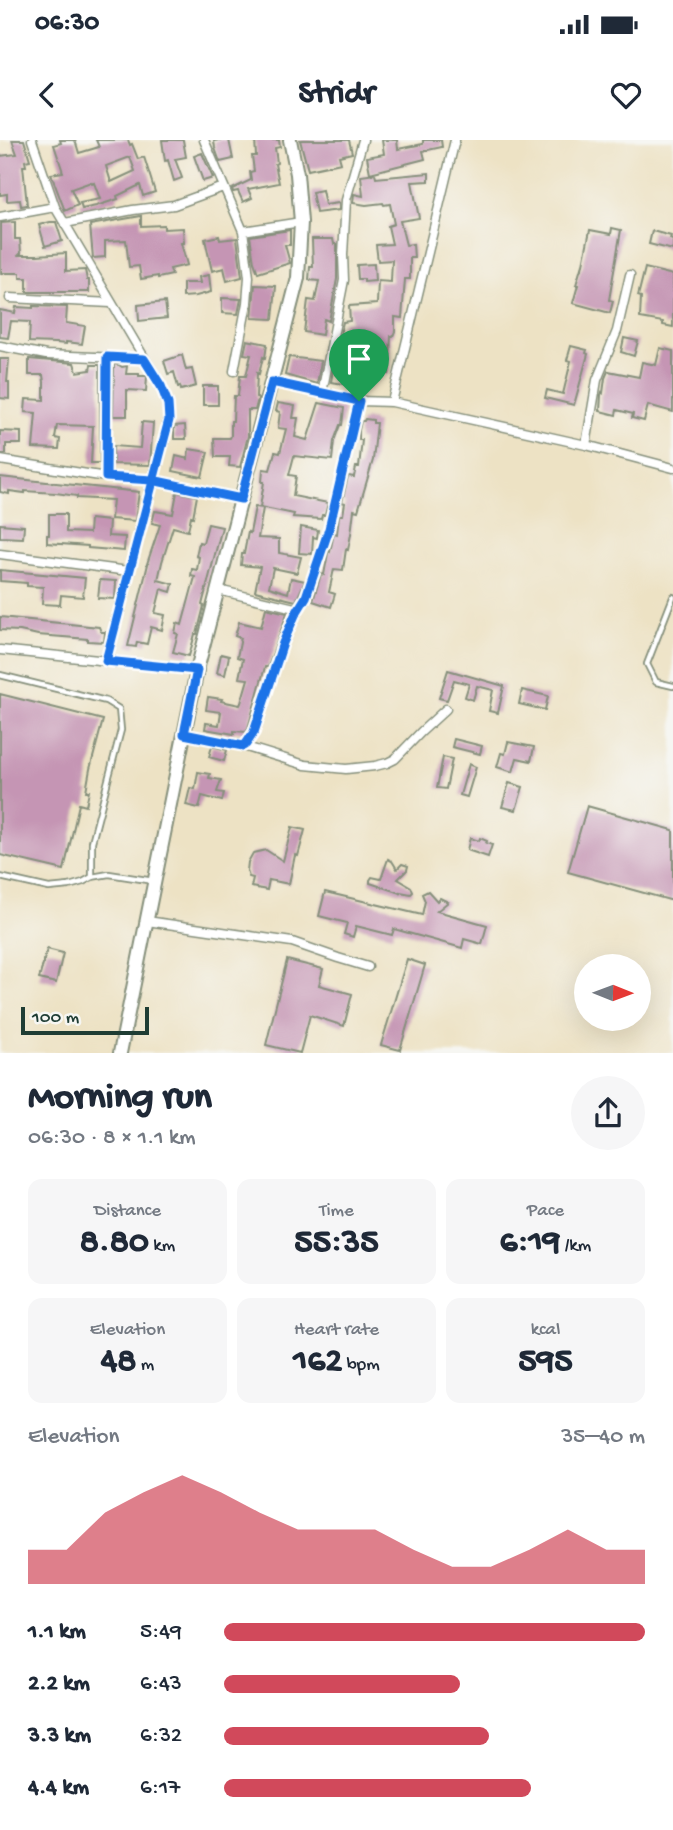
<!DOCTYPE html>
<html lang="en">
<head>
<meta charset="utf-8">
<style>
	body { margin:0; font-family:"Gochi Hand",sans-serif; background:#f6f6f7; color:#1f2937; height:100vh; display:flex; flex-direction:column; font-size:26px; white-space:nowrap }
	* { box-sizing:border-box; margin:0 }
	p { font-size:23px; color:#747a83 }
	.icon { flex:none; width:38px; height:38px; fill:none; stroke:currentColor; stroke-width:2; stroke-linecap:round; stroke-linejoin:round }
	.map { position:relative; height:913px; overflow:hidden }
	.sheet { display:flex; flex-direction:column; background:#fff; flex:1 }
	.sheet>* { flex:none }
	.needle { width:46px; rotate:91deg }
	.tools { position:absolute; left:574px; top:814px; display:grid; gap:14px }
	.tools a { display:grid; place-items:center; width:77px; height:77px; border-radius:50%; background:#fff; box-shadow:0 7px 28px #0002; font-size:35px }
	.scale { position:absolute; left:21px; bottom:18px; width:128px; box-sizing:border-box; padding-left:7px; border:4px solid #1f3d34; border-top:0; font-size:19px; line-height:24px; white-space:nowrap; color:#1f3d34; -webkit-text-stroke:5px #f6f6f2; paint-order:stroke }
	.pin { position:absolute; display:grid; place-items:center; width:60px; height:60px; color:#fff; margin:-72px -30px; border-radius:50% 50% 50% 0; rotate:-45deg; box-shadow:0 0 7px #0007 }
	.pin .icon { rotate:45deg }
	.round { display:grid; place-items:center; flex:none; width:74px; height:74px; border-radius:37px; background:#f6f6f7 }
	.head { display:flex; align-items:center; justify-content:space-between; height:119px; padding:0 28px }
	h1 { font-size:38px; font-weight:800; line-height:52px }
	.stats { display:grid; grid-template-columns:repeat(3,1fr); gap:10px; height:119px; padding:7px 28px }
	.stats div { display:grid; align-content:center; border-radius:14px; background:#f6f6f7; text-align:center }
	.stats b { font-size:35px; font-weight:800 }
	.stats small { font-size:19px; font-weight:400 }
	.stats p { font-size:19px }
	.chart { height:196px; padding:14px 28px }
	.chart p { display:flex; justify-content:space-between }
	.chart svg { width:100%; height:126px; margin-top:7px; fill:#d1495b; opacity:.7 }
	ul { padding:0 28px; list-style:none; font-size:23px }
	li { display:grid; grid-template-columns:112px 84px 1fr; align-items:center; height:52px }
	li i { height:18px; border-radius:9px; background:#d1495b }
	.status { display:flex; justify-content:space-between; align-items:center; height:49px; padding:0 35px; background:#fff; direction:ltr }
	.status svg { height:19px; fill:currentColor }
	header { display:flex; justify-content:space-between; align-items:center; height:91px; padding:0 28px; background:#fff; font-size:32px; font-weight:800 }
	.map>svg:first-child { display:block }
</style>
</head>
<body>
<div class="status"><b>06:30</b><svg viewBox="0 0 49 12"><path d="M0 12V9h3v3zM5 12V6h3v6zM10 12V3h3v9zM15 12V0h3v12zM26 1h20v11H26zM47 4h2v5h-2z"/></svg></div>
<header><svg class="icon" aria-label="back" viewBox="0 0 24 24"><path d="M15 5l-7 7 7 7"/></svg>Stridr<svg class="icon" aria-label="heart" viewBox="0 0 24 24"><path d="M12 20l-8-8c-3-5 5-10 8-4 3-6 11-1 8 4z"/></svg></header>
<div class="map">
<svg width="673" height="913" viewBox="0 0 673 913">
	<rect width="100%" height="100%" fill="#f6f6f2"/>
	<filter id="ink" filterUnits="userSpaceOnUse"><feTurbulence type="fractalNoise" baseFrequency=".0143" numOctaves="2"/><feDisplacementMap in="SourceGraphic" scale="14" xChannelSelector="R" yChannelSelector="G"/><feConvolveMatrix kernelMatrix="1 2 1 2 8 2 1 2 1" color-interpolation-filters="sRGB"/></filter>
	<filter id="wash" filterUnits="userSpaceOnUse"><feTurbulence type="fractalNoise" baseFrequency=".00686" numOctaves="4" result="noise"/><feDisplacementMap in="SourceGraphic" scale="28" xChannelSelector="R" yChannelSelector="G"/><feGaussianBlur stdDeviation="1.57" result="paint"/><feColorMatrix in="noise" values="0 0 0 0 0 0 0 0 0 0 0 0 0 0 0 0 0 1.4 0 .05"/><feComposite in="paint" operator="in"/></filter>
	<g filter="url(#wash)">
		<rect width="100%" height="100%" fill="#ede2c4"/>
		<g id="blocks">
			<path fill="#c595b4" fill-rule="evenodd" d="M 12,0 L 24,0 L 30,20 L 25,21 L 26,26 L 23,26 L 27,65 L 21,66 L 20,60 L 7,61 L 7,54 L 0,55 L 0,16 L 17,14 Z
				M 60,0 L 75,0 L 79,13 L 99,7 L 96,0 L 128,0 L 130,5 L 132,4 L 138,19 L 144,17 L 155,52 L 143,56 L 140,45 L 117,56 L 118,59 L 96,66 L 82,69 L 80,63 L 100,59 L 94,43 L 92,44 L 91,42 L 71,49 L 78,65 L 65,71 L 51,34 L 63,32 L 54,5 L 61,3 ZM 130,17 L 135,31 L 111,42 L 106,26 Z
				M 162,0 L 183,0 L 186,17 L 175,19 L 182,38 L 174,41 L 168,20 L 165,21 Z
				M 219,0 L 229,0 L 233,19 L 220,22 L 215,8 L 214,1 Z
				M 255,0 L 279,0 L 280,7 L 275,8 L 277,23 L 275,24 L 279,43 L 248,49 L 252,58 L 243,62 L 238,51 L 233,52 L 232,49 L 251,40 L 250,32 L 254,31 L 252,16 L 256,16 Z
				M 300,0 L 349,0 L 352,13 L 339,16 L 341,23 L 308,30 Z
				M 382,0 L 397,0 L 398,9 L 423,4 L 423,0 L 441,0 L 442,7 L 423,11 L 425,19 L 370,33 L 367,17 L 384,14 Z
				M 202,13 L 213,38 L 203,41 L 194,16 Z
				M 429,33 L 429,41 L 412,42 L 419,78 L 400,81 L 406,105 L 413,104 L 414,118 L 410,118 L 410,139 L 405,139 L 402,178 L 395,177 L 395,191 L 393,196 L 391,196 L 389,234 L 368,232 L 368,236 L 363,236 L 362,247 L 331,242 L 333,230 L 352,233 L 352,216 L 347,217 L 345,209 L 342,209 L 341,190 L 343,182 L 350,181 L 349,166 L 377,164 L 378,141 L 391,142 L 392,120 L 378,121 L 376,105 L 392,104 L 388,86 L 394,84 L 390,64 L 384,65 L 383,63 L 366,65 L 353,63 L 354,54 L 363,56 L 361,36 L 375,34 L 376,38 Z
				M 322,50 L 325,65 L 339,63 L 339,70 L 316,73 L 312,52 Z
				M 141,76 L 141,86 L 164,85 L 164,89 L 183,88 L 184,103 L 181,103 L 187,125 L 170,129 L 172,135 L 158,138 L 158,136 L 141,139 L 139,126 L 129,127 L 126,100 L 105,101 L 105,117 L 93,118 L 90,85 Z
				M 15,82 L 15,99 L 20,99 L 21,113 L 19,115 L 37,115 L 66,113 L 66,131 L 85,130 L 87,140 L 89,140 L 89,152 L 27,152 L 27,138 L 20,138 L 20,133 L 1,133 L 1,83 Z
				M 50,82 L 56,82 L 62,101 L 45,106 L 39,85 Z
				M 612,88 L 621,90 L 609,160 L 613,161 L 610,173 L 573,163 L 578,145 L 576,145 L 581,128 L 582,129 L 590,90 L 611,94 Z
				M 290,90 L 290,105 L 285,105 L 290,123 L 258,133 L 254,122 L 250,96 Z
				M 652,91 L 671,96 L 670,99 L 673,100 L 673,110 L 649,104 Z
				M 219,96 L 220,100 L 237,98 L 242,137 L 227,141 L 224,128 L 212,131 L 205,99 Z
				M 312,99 L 333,99 L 334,104 L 337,104 L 337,139 L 329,181 L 324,179 L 322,195 L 304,192 L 308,160 L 315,161 L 319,141 L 309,140 L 310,127 L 313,127 Z
				M 374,124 L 375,141 L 364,142 L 364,139 L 358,139 L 357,125 Z
				M 645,128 L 673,135 L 673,187 L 663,185 L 663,182 L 640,178 L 641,157 L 638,156 Z
				M 209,135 L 211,152 L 196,156 L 183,157 L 183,143 L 200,143 L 199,137 Z
				M 255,145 L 276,146 L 273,179 L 252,178 Z
				M 222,158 L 241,159 L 238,174 L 222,173 Z
				M 165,162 L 167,178 L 139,181 L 138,165 Z
				M 33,166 L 67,167 L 66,183 L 85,186 L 82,204 L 66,202 L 66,204 L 56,203 L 29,202 L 30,182 L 11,181 L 8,198 L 0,197 L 0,170 L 15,173 L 16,167 L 33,168 Z
				M 624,198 L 638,201 L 634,216 L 621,212 Z
				M 247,200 L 267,204 L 265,218 L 263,217 L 259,234 L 257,233 L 256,257 L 258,259 L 255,270 L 248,270 L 248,296 L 240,327 L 229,326 L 230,317 L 215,317 L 214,298 L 230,298 L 231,296 L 231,281 L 233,281 L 234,256 L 238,256 L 240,236 L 246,236 L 251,215 L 244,214 Z
				M 571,206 L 587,210 L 586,213 L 588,214 L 574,265 L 545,258 L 547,250 L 563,254 L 571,221 L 567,220 Z
				M 660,208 L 673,211 L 673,272 L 648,265 L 644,281 L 632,278 L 633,274 L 617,270 L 616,275 L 600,271 L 601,255 L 602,252 L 603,253 L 605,238 L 608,231 L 639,237 L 642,222 L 656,225 Z
				M 182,215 L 186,230 L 192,229 L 196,246 L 181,250 L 180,246 L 178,247 L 174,232 L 168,234 L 164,221 Z
				M 289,217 L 321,221 L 317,244 L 285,235 Z
				M 0,219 L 9,219 L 7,242 L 9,242 L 9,259 L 0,258 Z
				M 29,219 L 74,223 L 77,232 L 90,230 L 91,225 L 100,225 L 100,323 L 91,323 L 93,286 L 57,285 L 55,298 L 60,299 L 59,309 L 33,308 L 36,273 L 25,272 L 26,259 L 44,260 L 44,242 L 43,235 L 29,235 Z
				M 114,224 L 119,225 L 122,227 L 127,226 L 126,234 L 139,234 L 139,236 L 147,236 L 146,251 L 127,250 L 127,276 L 113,276 Z
				M 203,246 L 218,246 L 218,265 L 203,265 Z
				M 278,263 L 295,266 L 293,278 L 298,278 L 295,297 L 307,300 L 319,263 L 344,268 L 342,285 L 340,285 L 334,301 L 332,320 L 294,316 L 289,335 L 296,336 L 293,356 L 328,363 L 325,375 L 322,375 L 321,379 L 293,377 L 294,374 L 260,367 L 264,342 L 262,342 L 263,329 L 270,330 L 275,312 L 280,313 L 286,289 L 278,288 L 280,272 L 276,271 Z
				M 365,279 L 373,280 L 373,283 L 377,283 L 373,320 L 358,371 L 354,370 L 351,394 L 348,410 L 346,409 L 343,430 L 334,429 L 329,452 L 335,454 L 331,467 L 313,461 L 321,434 L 324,435 L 328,413 L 328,411 L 330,412 L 334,393 L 337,394 L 339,375 L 343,375 L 345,363 L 342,362 L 348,336 L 354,337 L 356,327 L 359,327 L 362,300 L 359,300 L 359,290 L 361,281 L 364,281 Z
				M 142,282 L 153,283 L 150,325 L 113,324 L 113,306 L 140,308 Z
				M 185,285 L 186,299 L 174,299 L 174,286 Z
				M 0,291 L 21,292 L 21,304 L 6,304 L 6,314 L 0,314 Z
				M 189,309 L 208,312 L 202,337 L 173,331 L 176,316 L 188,319 Z
				M 0,337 L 139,352 L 135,381 L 111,379 L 113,360 L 77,358 L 77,356 L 56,353 L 25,351 L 25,353 L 9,351 L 9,354 L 0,352 Z
				M 177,352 L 197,356 L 193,377 L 191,376 L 188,391 L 173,387 L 162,422 L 158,440 L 173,444 L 171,452 L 161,449 L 155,473 L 165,475 L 162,490 L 151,487 L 147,504 L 137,502 L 136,507 L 128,506 L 148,424 L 147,424 L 160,385 L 152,383 L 155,371 L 173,374 Z
				M 255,367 L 263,368 L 258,398 L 279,399 L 279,413 L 301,417 L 297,433 L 273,428 L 269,447 L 288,453 L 291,438 L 305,441 L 296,461 L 255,451 L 260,427 L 241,425 L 242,414 L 244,414 L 248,392 L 250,393 Z
				M 49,374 L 66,374 L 66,392 L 89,393 L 90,379 L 109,381 L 108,396 L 125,397 L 124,411 L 88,408 L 88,406 L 47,403 L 47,395 L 49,395 Z
				M 0,384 L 24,386 L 23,398 L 0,397 Z
				M 208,384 L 222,387 L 202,465 L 204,466 L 197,494 L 195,494 L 189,516 L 173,512 L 178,494 L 175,493 L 177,483 L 182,485 L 195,437 L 191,436 L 192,429 L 197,430 L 199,417 L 196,416 L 199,402 L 203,403 Z
				M 301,387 L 318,390 L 317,398 L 313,397 L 312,414 L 299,413 Z
				M 0,430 L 85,438 L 83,457 L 61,455 L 60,465 L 42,464 L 43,447 L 27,446 L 27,443 L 0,441 Z
				M 100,440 L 116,441 L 115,459 L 98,458 Z
				M 266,468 L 287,473 L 268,527 L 265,527 L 248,588 L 246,592 L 234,591 L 234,594 L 205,589 L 206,583 L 219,585 L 221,572 L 206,570 L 208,557 L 222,559 L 221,561 L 240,565 L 241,563 L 248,539 L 239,538 L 243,519 L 237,517 L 241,498 L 235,496 L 239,482 L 261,487 Z
				M 0,477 L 99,487 L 101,492 L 105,492 L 104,502 L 88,501 L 88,499 L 38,495 L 20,491 L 0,490 Z
				M 221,514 L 229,516 L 225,535 L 217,533 Z
				M 448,530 L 504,546 L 498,573 L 489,571 L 493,550 L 477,546 L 473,560 L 465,557 L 469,544 L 454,540 L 447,560 L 439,558 Z
				M 522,550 L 548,556 L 545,570 L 519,564 Z
				M 0,554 L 103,580 L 90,629 L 86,651 L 89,651 L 86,666 L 79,664 L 64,730 L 0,715 Z
				M 454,599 L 482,606 L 480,614 L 452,607 Z
				M 508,602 L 534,607 L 531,621 L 517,618 L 513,632 L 497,627 L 501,613 L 505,614 Z
				M 212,606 L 227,610 L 224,621 L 209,617 Z
				M 443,617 L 452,619 L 446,649 L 437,648 Z
				M 469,624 L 476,627 L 467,657 L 460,655 Z
				M 198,632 L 210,634 L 209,638 L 221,640 L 217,652 L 224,653 L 222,661 L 202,656 L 199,668 L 186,665 L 190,648 L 195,649 Z
				M 509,643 L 523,647 L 516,670 L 502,667 Z
				M 587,666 L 673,690 L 673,761 L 568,732 Z
				M 292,687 L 305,690 L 298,716 L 295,715 L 289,744 L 269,740 L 267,750 L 251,747 L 253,738 L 249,737 L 247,731 L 248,722 L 253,713 L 266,710 L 283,721 Z
				M 470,698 L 479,701 L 480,698 L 487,701 L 486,703 L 492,705 L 488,717 L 467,710 Z
				M 388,719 L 392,721 L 397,729 L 402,724 L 408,726 L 407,730 L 398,739 L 411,747 L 413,752 L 411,754 L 400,752 L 400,753 L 370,743 L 370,740 L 372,737 L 381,739 Z
				M 428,751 L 437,761 L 440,758 L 448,762 L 437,771 L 487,785 L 482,804 L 464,799 L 462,808 L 394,789 L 392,795 L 356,786 L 353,797 L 344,794 L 347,783 L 319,776 L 325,752 L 422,775 L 425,761 L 422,754 Z
				M 47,809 L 63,813 L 56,843 L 39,839 Z
				M 407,819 L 425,825 L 400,910 L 381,905 Z
				M 287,820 L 323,829 L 319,845 L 352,854 L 344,886 L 310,875 L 300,913 L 266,905 Z"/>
		</g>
	</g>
	<g filter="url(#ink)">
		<use href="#blocks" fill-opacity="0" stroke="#86907c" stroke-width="2"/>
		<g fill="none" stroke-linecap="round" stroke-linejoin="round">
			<g stroke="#86907c" stroke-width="8">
				<path id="lane" d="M 673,457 L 647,524 L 656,542 L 673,546
					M 0,535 L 106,561 L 119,569 L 121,590 L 92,702 L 92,737
					M 0,737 L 49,748 L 69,746 L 83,742 L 92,737 L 109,734 L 154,741"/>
			</g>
			<g stroke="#86907c" stroke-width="11">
				<path id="street" d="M 32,0 L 55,67 L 161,246 L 168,264 L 169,280 L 106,521
					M 204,0 L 243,91 L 246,113 L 249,137 L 247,163 L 234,231
					M 0,77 L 55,67
					M 65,83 L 133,70 L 174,65 L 223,47
					M 243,91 L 301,82
					M 10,158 L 111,163
					M 0,206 L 46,215 L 144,219
					M 272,242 L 359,261 L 392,262 L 586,305 L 673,328
					M 322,253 L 344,140 L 343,115 L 346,60 L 363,0
					M 392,262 L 455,0
					M 586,305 L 597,240 L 617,191 L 630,135
					M 0,320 L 106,337 L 152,340 L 241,359
					M 106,337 L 107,217
					M 0,414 L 128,431
					M 218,450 L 299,469
					M 0,510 L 197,530
					M 184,594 L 243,606 L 305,625 L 346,629 L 375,626 L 387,623 L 395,619 L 421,592 L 446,569
					M 243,606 L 246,604 L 254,591 L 283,503 L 295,475 L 306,457 L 329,389 L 359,261
					M 147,781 L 292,802 L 338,818 L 368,827"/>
			</g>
			<g stroke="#86907c" stroke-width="16">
				<path id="secondary" d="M 120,913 L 197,530 L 298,138 L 301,82 L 297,34 L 290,0"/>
			</g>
			<use href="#lane" stroke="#fff" stroke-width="4.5"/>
			<use href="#street" stroke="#fff" stroke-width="8"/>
			<use href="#secondary" stroke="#fff" stroke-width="12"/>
		</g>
	</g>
	<g fill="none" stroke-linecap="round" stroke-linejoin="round" filter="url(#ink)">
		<g stroke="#fff" stroke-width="14">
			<path id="route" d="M 359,261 L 272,242 L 241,359 L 152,340 L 106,337 L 107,217 L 144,219 L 161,246 L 168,264 L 169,280 L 106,521 L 197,530 L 184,594 L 243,606 L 246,604 L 254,592 L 283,503 L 295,475 L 306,457 L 329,389 L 359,261"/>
		</g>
		<use href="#route" stroke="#1a73e8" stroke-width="9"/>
	</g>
</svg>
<div class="tools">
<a><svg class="needle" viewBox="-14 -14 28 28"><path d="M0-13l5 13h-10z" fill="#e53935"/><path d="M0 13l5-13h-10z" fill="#747a83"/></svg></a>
</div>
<div class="scale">100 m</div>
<div class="pin" style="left:359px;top:261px;background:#1e9e55"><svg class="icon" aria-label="arrive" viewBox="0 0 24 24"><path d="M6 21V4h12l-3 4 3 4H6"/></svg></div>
</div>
<section class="sheet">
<div class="head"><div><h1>Morning run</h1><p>06:30 · 8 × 1.1 km</p></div><a class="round"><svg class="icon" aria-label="share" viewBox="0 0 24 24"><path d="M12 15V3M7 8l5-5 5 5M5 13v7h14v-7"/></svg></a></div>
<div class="stats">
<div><p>Distance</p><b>8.80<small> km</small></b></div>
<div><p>Time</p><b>55:35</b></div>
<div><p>Pace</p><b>6:19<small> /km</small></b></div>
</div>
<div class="stats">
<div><p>Elevation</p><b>48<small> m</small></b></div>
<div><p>Heart rate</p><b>162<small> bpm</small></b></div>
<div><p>kcal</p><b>595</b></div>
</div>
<div class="chart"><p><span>Elevation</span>35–40 m</p>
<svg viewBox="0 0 160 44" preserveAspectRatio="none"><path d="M0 44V32L10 32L20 19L30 12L40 6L50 12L60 19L70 25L80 25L90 25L100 32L110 38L120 38L130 32L140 25L150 32L160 32V44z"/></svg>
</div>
<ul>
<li><b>1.1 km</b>5:49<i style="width:100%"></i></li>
<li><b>2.2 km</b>6:43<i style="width:56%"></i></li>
<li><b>3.3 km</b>6:32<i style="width:63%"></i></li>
<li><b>4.4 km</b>6:17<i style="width:73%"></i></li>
</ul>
</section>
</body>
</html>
